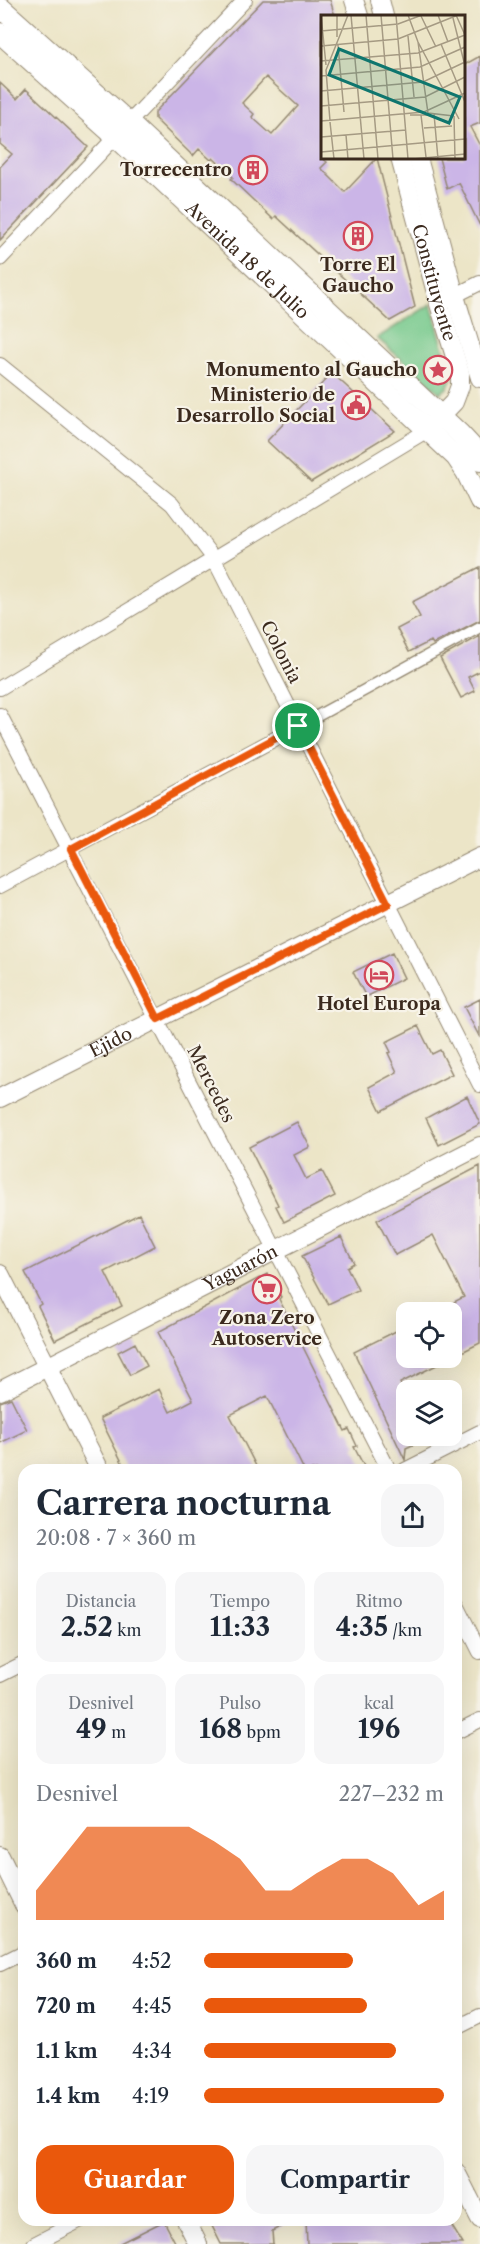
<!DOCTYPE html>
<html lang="es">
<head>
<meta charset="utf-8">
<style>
	body { margin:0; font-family:"Libre Caslon Text",serif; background:#f6f6f7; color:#1f2937; height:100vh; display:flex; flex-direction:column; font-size:22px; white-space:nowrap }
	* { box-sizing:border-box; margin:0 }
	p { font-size:20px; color:#747a83 }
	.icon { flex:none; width:33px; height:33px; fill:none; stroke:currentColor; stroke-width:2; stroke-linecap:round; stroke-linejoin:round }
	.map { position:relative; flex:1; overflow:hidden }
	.panel { position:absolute; left:18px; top:1464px; width:444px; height:762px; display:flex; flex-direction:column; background:#fff; border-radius:18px; box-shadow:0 6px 24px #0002 }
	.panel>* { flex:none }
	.fabs { position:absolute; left:396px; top:1302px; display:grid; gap:12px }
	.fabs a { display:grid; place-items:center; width:66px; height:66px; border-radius:12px; background:#fff; box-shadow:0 6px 24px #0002; font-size:30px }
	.pin { position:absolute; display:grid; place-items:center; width:51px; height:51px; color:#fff; margin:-26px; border:3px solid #fff; border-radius:50%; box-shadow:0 2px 6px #0007 }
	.round { display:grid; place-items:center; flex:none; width:63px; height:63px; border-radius:18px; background:#f6f6f7 }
	.headline { display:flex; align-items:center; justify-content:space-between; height:102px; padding:0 18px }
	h1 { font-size:33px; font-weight:700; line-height:45px }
	.stats { display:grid; grid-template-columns:repeat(3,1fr); gap:9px; height:102px; padding:6px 18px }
	.stats div { display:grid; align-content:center; border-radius:15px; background:#f6f6f7; text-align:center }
	.stats b { font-size:26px; font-weight:700 }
	.stats small { font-size:16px; font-weight:400 }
	.stats p { font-size:16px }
	.chart { height:168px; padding:12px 18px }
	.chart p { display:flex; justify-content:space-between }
	.chart svg { width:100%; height:108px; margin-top:6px; fill:#ea580c; opacity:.7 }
	.action { display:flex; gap:12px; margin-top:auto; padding:12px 18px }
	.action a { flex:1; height:69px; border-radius:18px; background:#ea580c; color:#fff; font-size:24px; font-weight:700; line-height:69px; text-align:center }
	.action a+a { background:#f6f6f7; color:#1f2937 }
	ul { padding:0 18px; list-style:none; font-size:20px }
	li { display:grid; grid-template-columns:96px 72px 1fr; align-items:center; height:45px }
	li i { height:15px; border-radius:8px; background:#ea580c }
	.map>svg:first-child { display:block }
</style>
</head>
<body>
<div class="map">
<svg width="480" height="2244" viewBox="0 0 480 2244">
	<rect width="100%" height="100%" fill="#f7f3e8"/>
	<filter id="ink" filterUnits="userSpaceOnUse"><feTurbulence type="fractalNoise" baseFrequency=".0167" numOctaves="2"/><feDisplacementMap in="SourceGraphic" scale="12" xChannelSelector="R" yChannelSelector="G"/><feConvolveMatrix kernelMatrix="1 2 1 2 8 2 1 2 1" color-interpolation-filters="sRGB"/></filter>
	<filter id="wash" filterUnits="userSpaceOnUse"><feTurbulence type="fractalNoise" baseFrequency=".008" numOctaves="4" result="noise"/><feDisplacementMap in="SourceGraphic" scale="24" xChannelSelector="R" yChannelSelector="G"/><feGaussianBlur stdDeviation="1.35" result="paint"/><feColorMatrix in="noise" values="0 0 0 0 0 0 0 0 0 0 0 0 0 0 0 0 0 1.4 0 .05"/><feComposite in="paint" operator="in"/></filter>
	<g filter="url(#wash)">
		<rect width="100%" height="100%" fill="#ece5c7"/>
		<path fill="#76c98c" stroke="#587a55" stroke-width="1.5" d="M 431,304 L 452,377 L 447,388 L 440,393 L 377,338 Z"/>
		<g id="blocks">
			<path fill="#cbb5e7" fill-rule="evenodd" d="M 263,0 L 330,0 L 335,16 L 322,16 L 322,158 L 327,162 L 321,168 L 345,192 L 377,158 L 415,307 L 390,321 L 276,216 L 273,219 L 231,179 L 233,177 L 213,158 L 211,160 L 199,149 L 193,156 L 155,119 L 155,112 ZM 266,77 L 298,106 L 272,135 L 252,117 L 254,114 L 242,103 Z
				M 480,56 L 480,123 L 470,127 L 480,146 L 480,226 L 459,183 L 447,189 L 439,158 L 464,158 L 464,65 Z
				M 0,83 L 17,99 L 26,89 L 88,147 L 0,240 L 0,167 L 12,154 L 0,144 Z
				M 332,373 L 395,431 L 311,482 L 267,441 Z
				M 480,567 L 480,620 L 433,644 L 431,641 L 409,652 L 397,629 L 420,617 L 412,602 Z
				M 480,636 L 480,671 L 468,677 L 475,691 L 461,698 L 440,658 Z
				M 392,953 L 404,978 L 366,997 L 353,972 Z
				M 480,999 L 480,1038 L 464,1007 Z
				M 418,1026 L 432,1054 L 440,1050 L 452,1074 L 381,1111 L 369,1087 L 397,1072 L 388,1053 L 391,1052 L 386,1042 Z
				M 467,1096 L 480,1124 L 439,1145 L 426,1118 Z
				M 297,1122 L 310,1147 L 294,1155 L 306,1179 L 322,1171 L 335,1196 L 284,1222 L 276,1206 L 278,1205 L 249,1147 Z
				M 480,1166 L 480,1343 L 452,1357 L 452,1303 L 464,1297 L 433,1235 L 395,1255 L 377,1220 Z
				M 139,1214 L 155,1246 L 105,1272 L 122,1306 L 55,1340 L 38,1306 L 41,1304 L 25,1272 Z
				M 341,1237 L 354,1263 L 347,1267 L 358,1290 L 328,1304 L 302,1256 Z
				M 267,1274 L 281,1297 L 279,1299 L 345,1431 L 349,1429 L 357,1446 L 354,1447 L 366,1470 L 304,1470 L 267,1396 L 230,1415 L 258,1470 L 126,1470 L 100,1418 L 159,1389 L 170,1412 L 193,1400 L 158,1332 Z
				M 406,1326 L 406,1358 L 451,1358 L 400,1383 L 406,1396 L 406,1436 L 432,1436 L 406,1448 L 405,1460 L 354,1352 Z
				M 135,1343 L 147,1366 L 130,1375 L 118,1352 Z
				M 11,1398 L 27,1430 L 0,1443 L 0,1402 Z
				M 209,2220 L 294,2220 L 272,2231 L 273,2244 L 221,2244 Z
				M 306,2220 L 448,2220 L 463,2244 L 307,2244 Z
				M 164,2221 L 176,2244 L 118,2244 Z"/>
		</g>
	</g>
	<g filter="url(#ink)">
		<use href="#blocks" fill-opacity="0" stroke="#948872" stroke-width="1.5"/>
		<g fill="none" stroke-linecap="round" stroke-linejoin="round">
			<g stroke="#948872" stroke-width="13">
				<path id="pedestrian" d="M 299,726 L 480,627"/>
			</g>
			<g stroke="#948872" stroke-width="16">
				<path id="minor" d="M 0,259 L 245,0
					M 446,300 L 480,283
					M 0,365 L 172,504 L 214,559 L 480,1085
					M 0,688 L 426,431
					M 0,715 L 389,1470
					M 0,886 L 299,726
					M 405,1470 L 480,1432
					M 456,1604 L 480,1652
					M 0,1675 L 24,1663
					M 456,1732 L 480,1720
					M 0,1964 L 24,1952
					M 456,2028 L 480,2016
					M 34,2244 L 81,2220"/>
			</g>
			<g stroke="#948872" stroke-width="20">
				<g id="tertiary">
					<path d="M 354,0 L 359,16"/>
					<path d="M 380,0 L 384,16"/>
					<path id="s1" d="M 400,158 L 439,304 L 460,373 L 460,386 L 454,402 L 432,425"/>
					<path d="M 418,158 L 455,296 L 480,378"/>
					<path id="s2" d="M 0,1098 L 480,857"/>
					<path d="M 0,1274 L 100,1470"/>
					<path id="s3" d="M 0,1391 L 480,1146"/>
					<path d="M 0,1856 L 24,1905"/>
					<path d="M 456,2172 L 480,2219"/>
					<path d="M 186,2220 L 198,2244"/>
				</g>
			</g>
			<g stroke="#948872" stroke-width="22">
				<g id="secondary">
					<path d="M 0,7 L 128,122 L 460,434 L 473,448 L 480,461"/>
					<path id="s4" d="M 0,33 L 115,136 L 456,457 L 466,472 L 480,501"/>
				</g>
			</g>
			<use href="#pedestrian" stroke="#fff" stroke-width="10"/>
			<use href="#minor" stroke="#fff" stroke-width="14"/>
			<use href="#tertiary" stroke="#fff" stroke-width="18"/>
			<use href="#secondary" stroke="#fff" stroke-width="20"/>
		</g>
	</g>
	<g fill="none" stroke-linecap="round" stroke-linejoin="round" filter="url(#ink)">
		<g stroke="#fff" stroke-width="12">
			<path id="route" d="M 298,726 L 388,904 L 158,1019 L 71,849 Z"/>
		</g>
		<use href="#route" stroke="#ea580c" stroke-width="8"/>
	</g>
	<defs>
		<g id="building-ring" transform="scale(1.5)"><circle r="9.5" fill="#f7f3e8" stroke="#d1495b" stroke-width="1.5"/><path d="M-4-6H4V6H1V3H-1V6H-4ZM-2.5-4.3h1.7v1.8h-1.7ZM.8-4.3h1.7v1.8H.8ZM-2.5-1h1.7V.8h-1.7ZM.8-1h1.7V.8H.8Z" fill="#d1495b"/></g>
		<g id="sight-ring" transform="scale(1.5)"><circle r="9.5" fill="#f7f3e8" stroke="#d1495b" stroke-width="1.5"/><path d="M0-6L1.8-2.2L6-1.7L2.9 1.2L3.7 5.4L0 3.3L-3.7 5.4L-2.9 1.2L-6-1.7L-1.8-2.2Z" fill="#d1495b"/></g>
		<g id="civic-ring" transform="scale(1.5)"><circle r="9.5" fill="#f7f3e8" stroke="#d1495b" stroke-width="1.5"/><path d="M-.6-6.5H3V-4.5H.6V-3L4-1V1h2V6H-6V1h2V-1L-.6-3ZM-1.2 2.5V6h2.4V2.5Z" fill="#d1495b"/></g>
		<g id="hotel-ring" transform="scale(1.5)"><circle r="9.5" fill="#f7f3e8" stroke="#d1495b" stroke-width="1.5"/><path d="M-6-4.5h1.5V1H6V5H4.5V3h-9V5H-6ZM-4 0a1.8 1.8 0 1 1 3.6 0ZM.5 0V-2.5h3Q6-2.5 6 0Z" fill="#d1495b"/></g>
		<g id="supermarket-ring" transform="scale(1.5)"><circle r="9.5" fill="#f7f3e8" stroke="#d1495b" stroke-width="1.5"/><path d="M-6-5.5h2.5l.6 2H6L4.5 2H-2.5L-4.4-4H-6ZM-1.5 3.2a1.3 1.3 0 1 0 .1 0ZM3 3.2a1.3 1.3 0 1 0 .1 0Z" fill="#d1495b"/></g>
	</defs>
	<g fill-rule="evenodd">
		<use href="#building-ring" x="253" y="170"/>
		<use href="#building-ring" x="358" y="236"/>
		<use href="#sight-ring" x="438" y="370"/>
		<use href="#civic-ring" x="356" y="405"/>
		<use href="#hotel-ring" x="379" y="975"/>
		<use href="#supermarket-ring" x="267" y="1289"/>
	</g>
	<g text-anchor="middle" stroke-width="4.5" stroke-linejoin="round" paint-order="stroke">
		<g font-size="18" font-weight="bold" fill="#3b2a1e" stroke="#f7f3e8" text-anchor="end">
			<text x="232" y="176">Torrecentro</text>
			<text x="358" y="271" text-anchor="middle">Torre El<tspan x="358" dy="21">Gaucho</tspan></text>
			<text x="417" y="376">Monumento al Gaucho</text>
			<text x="335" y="401">Ministerio de<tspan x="335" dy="21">Desarrollo Social</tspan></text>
			<text x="379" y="1010" text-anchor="middle">Hotel Europa</text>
			<text x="267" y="1324" text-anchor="middle">Zona Zero<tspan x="267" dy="21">Autoservice</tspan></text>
		</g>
		<g font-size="18" fill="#3b2a1e" stroke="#f7f3e8">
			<text dy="6" stroke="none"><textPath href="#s4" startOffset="336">Avenida 18 de Julio</textPath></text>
			<text dy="6" stroke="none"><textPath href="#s1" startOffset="129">Constituyente</textPath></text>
			<text transform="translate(281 652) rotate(63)" y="6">Colonia</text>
			<text dy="6" stroke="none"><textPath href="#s2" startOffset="124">Ejido</textPath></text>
			<text transform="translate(211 1084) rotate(63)" y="6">Mercedes</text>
			<text dy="6" stroke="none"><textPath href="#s3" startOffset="270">Yaguarón</textPath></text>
		</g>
	</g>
	<g transform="translate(321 15)">
		<rect width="144" height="144" fill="#ece5c7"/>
		<path fill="none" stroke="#a59a83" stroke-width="1.5" d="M 0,0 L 5,50M 30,0 L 43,144M 45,0 L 57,144M 60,0 L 72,144M 75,0 L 87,144M 87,0 L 97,27 L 138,104M 117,0 L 127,27M 135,0 L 144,20M 100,1 L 115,32M 132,3 L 144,51M 0,16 L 77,9 L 101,0M 87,21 L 93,82M 16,22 L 16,1M 97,27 L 107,98 L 133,101M 120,29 L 144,87M 17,30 L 23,97M 0,31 L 77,24 L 137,0M 0,46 L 97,38 L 144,20M 0,61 L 99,52 L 144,32M 0,76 L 102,67 L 144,47M 0,91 L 104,82 L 144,62M 113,99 L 117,144M 89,100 L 110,100M 100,100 L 105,142M 133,101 L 134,144M 0,106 L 103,97 L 144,78M 9,106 L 5,55 L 27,0M 9,107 L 13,144M 103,113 L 131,111M 25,120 L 27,144M 0,122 L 85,115M 0,137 L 144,124M 92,144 L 144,139"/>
		<path fill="#0f766e" fill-opacity="0.15" stroke="#0f766e" stroke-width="3" d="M 18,34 L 139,82 L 128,108 L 8,60 Z"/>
		<rect width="144" height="144" fill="none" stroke="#3b2a1e" stroke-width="3"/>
	</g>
</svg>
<div class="fabs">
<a><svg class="icon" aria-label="locate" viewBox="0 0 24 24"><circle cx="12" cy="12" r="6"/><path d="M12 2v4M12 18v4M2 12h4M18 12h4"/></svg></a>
<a><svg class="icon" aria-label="layers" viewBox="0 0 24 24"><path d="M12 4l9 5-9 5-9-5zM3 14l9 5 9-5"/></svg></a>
</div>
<div class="pin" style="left:298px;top:726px;background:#1e9e55"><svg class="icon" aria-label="arrive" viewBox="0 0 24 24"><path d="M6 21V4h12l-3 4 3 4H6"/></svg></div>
<section class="panel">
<div class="headline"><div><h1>Carrera nocturna</h1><p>20:08 · 7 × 360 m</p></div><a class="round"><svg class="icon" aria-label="share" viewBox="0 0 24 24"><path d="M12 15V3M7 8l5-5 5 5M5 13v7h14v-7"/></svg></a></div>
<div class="stats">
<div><p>Distancia</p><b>2.52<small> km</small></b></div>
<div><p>Tiempo</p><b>11:33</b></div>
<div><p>Ritmo</p><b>4:35<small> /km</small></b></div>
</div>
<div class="stats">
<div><p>Desnivel</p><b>49<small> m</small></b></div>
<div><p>Pulso</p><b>168<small> bpm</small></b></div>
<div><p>kcal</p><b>196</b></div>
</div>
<div class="chart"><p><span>Desnivel</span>227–232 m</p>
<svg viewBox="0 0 160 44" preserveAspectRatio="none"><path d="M0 44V32L10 19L20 6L30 6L40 6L50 6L60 6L70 12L80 19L90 32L100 32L110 25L120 19L130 19L140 25L150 38L160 32V44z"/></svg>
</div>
<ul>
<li><b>360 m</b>4:52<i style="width:62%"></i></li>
<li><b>720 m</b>4:45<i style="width:68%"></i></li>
<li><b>1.1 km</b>4:34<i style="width:80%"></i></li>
<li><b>1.4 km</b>4:19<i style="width:100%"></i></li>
</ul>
<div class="action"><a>Guardar</a><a>Compartir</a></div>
</section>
</div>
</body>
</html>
